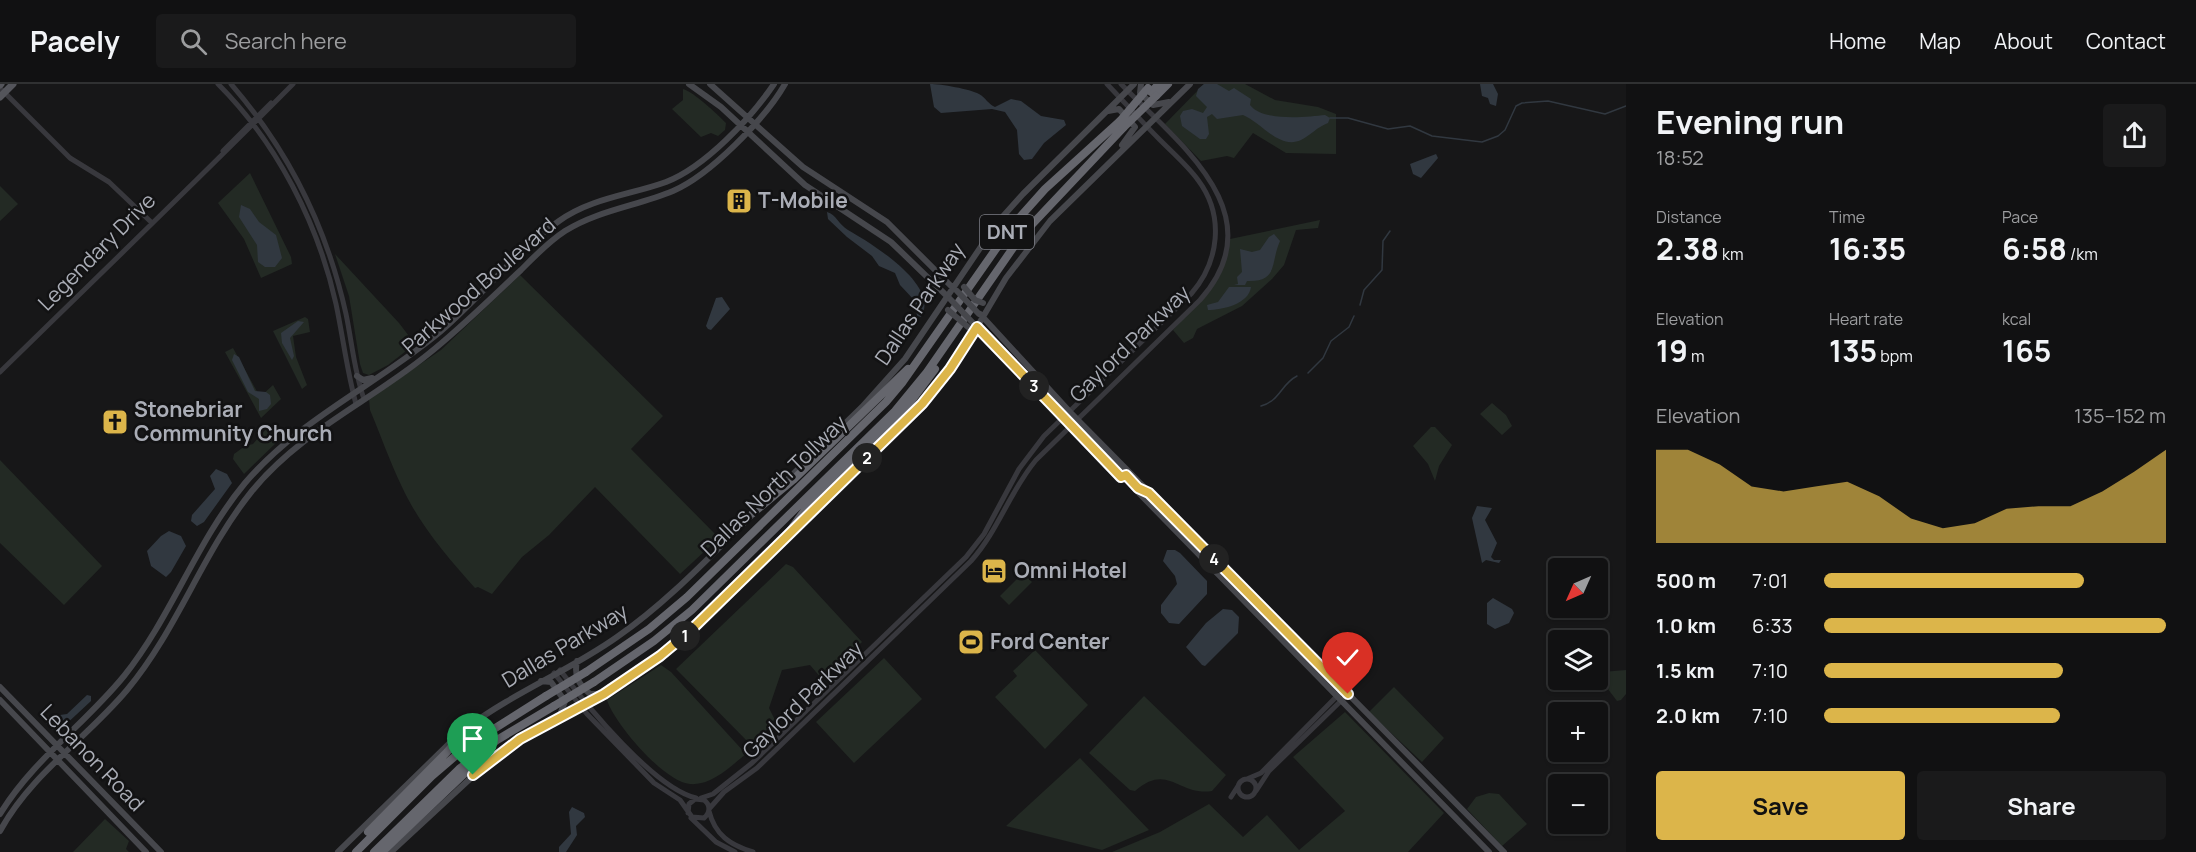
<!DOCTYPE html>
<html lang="en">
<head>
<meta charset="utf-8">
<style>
	body { margin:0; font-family:Manrope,sans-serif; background:#1a1a1b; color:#f1f3f6; height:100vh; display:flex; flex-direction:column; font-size:22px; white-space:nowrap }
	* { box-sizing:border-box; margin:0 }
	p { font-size:20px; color:#9c9d9f }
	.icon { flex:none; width:33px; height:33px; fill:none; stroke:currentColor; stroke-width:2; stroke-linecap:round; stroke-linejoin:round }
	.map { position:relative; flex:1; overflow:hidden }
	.sheet { display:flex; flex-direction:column; background:#111112; width:570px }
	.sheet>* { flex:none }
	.needle { width:39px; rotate:225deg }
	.fabs { position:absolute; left:1548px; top:474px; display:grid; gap:12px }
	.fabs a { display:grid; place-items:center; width:60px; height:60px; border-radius:6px; background:#111112; box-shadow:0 2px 4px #0004,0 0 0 2px #303132; font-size:30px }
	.pin { position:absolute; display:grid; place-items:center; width:51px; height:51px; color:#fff; margin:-62px -26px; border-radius:50% 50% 50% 0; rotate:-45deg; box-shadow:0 0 6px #0007 }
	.pin .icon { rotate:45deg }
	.km { position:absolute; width:30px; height:30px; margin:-15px; border-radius:50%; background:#222; color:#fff; font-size:16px; line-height:30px; text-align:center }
	.round { display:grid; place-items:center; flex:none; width:63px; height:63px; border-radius:6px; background:#1a1a1b }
	.overview { display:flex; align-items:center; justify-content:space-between; height:102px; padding:0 30px }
	h1 { font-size:33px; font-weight:700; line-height:45px }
	.metrics { display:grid; grid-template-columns:repeat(3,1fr); gap:9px; height:102px; padding:6px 30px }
	.metrics div { display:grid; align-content:center }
	.metrics b { font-size:30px; font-weight:700 }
	.metrics small { font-size:16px; font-weight:400 }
	.metrics p { font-size:16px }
	.chart { height:168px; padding:12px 30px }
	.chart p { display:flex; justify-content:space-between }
	.chart svg { width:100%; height:108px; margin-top:6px; fill:#dcb54a; opacity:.7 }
	.action { display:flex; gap:12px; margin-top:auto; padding:12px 30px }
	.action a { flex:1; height:69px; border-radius:6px; background:#dcb54a; color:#111; font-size:24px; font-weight:700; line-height:69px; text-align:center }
	.action a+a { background:#1a1a1b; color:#f1f3f6 }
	ul { padding:0 30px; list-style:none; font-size:20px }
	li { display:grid; grid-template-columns:96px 72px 1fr; align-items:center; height:45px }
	li i { height:15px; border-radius:8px; background:#dcb54a }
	header { display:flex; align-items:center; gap:36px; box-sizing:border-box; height:84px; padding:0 30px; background:#111112; border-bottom:2px solid #303132 }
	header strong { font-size:28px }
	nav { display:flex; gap:33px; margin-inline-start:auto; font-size:21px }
	.search { width:420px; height:54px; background:#1a1a1b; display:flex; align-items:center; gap:15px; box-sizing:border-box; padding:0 21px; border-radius:6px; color:#9c9d9f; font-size:22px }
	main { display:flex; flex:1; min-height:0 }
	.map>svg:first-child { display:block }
</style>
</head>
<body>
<header>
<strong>Pacely</strong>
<div class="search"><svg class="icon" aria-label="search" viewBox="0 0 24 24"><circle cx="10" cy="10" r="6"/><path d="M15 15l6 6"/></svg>Search here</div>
<nav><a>Home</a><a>Map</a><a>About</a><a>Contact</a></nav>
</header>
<main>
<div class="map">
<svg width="1626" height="768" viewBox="0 0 1626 768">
	<rect width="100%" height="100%" fill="#171718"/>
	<path fill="#232a24" d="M 1204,0 L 1245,0 L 1275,16 L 1318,23 L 1336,30 L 1336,70 L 1286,69 L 1253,49 L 1234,74 L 1227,72 L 1201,77 L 1165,40 Z
		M 683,5 C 694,8 717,30 726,39 L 725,46 L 718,52 L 711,49 L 701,53 L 672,25 L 683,16 Z
		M 250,89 L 291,173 L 292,180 L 261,194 L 244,155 L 218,119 Z
		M 0,102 L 18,120 L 0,137 Z
		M 1320,136 L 1318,144 L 1296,146 L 1284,181 L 1272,195 L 1242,222 L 1197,245 L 1193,254 L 1184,259 L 1173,246 L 1214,200 L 1230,155 Z
		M 335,170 L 399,239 L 415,260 L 388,281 L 369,291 L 363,289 L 360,280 L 349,212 Z
		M 520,191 L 663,332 L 631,365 L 719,454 L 680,490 L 595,403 L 549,451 L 522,473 L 492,510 L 478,503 L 475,504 C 448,474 419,440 402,403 C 390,378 381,352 370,326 L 369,315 L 441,266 Z
		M 305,233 L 308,235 L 310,248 L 293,252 L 296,273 L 307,301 L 302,305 L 273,247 Z
		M 233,264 L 260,313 L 273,301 L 281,315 L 261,334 L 225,268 Z
		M 1492,319 L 1506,331 L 1512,342 L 1502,351 L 1480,330 Z
		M 1431,343 L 1435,343 L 1452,361 L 1439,382 L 1435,397 L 1428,380 L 1413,362 Z
		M 267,344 L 278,357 L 244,390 L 233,375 L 234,370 L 245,362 L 253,360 Z
		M 0,376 L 102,482 L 64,521 L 0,459 Z
		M 1569,474 L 1574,474 L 1585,484 L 1558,484 L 1558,497 L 1552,493 L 1552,489 L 1563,476 Z
		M 786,480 L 793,483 L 862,558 L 822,595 L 810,581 L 782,586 L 769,624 L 775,636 L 752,662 L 676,585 Z
		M 1023,489 L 1032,498 L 1009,521 L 1000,512 Z
		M 1035,566 L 1088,621 L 1045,665 L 995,613 L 1017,592 L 1013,587 Z
		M 884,574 L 922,615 L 854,679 L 816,638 Z
		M 661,581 L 671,588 L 746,670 C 731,682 711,702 690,700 C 664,698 614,639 607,616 Z
		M 1626,586 L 1626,610 L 1621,616 L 1617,617 L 1598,592 L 1602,588 Z
		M 1394,603 L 1444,654 L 1422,678 L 1369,628 Z
		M 1144,612 L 1226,691 L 1212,707 C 1178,712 1168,678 1135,707 L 1130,706 L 1089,669 Z
		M 1345,628 L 1444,729 L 1408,768 L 1112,768 L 1160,748 L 1209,720 L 1243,753 L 1267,731 L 1299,766 L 1345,727 L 1293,673 Z
		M 1080,674 L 1149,746 L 1102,766 L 1006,742 Z
		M 1489,709 L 1499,710 L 1527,740 L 1502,762 L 1467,725 L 1476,713 Z
		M 105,735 L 129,757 L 126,765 L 129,768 L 73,768 Z"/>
	<path fill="#313840" d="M 930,0 C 941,0 970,5 979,10 C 986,14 988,20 995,23 L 1011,15 L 1021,17 L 1041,32 L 1064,36 L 1066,41 L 1044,59 L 1032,75 L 1024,76 L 1019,70 L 1017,46 L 1005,28 L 992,25 L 941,29 L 934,23 Z
		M 1204,0 L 1217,0 L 1229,7 L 1234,4 L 1251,15 L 1250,21 C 1263,38 1307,33 1325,31 L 1330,34 L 1328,39 C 1317,43 1311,51 1301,56 C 1279,66 1261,38 1243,31 L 1217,35 L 1212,30 L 1207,33 L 1209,50 L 1206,55 L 1200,55 L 1182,42 L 1180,32 L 1183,27 L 1192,25 L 1203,29 L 1207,23 L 1196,12 L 1198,5 Z
		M 1480,0 L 1493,0 L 1498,10 L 1496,22 L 1490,20 L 1488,14 L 1482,12 Z
		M 1436,70 L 1438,74 L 1421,94 L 1413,90 L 1410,80 Z
		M 241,121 L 250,125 L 259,138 L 276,151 L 282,174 L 275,183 L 265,183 L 258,178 L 257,161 L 239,133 Z
		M 827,128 C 836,130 839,141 848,146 C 869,158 941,201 921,233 L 917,232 L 915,217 L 900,201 L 895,189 L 879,182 L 872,172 L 847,153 L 828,135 Z
		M 1274,150 L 1280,157 C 1270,179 1279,198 1247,197 L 1245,201 L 1234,201 L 1238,200 L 1237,193 L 1242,188 L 1240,165 L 1252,168 L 1260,166 L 1269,153 Z
		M 1229,203 L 1251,203 C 1249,220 1222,226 1208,226 L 1207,221 L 1218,218 Z
		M 722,213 L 730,225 L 711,246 L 708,245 L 706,242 L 716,214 Z
		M 298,237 L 304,238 L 290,254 L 294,272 L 292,276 L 282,259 L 281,249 Z
		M 234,270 L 239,273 L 255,307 L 266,308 L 270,311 L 271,320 L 267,325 L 259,327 L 259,315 L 248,308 L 232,276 Z
		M 216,385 L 227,390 L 232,399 L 204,438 L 197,442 L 191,437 L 192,431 L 215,405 L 210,392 Z
		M 1477,422 L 1492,424 L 1485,436 L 1497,459 L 1491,473 L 1494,476 L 1501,476 L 1499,479 L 1486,476 L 1482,479 L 1472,434 Z
		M 169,447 L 181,452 L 186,462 L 171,488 L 166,493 L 151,482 L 147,467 L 161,452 Z
		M 1167,466 L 1175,466 L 1180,469 L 1207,497 L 1207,510 L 1179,540 L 1169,539 L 1161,529 L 1161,521 L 1177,500 L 1175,492 L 1163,477 Z
		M 1493,514 L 1512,525 L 1514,529 L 1509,539 L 1495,545 L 1487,540 L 1487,519 Z
		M 1223,525 L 1232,526 L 1239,533 L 1238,549 L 1205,582 L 1202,581 L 1186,563 L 1206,539 Z
		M 87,611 L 91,612 L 91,617 L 62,644 L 53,646 L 44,637 L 46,633 L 67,630 Z
		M 572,723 L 584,729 L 585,733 L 576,742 L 577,751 L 566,768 L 559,768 L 559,763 L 571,750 L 569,728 Z"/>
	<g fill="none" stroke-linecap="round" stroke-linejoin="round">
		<path stroke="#313840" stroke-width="1.5" d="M 1330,34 L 1348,34 L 1388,45 L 1410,42 L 1432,52 L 1482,58 L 1498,52 L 1505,46 L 1516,22 L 1522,19 L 1548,17 L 1605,30 L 1626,22
			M 1360,221 L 1364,206 L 1382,186 L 1383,157 L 1390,147
			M 1308,289 L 1323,274 L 1331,257 L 1349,243 L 1354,232
			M 1261,322 C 1280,317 1281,300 1297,292"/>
		<path stroke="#38383d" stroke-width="5" d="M 218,0 C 277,59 318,139 336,220 C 343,253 347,287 356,320
			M 231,0 C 289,67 327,144 346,230 C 352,258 354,287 364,315
			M 0,4 L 70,74 L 109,98 L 151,138
			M 223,67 L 271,19
			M 0,288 C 98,192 197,97 293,0
			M 560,586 C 587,622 654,704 696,714
			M 554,589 L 587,630 L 654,699 L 680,716 L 692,733 L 704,734 C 710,729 711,721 704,716 L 695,715 L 689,720 L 688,729
			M 1247,695 L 1261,689 L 1344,605
			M1238 704a9 9 0 1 1 18 0a9 9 0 1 1-18 0Z
			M 1256,707 L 1269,687 L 1348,610
			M 1231,713 L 1238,702
			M 701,714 L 713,710 L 752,679 L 966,473 L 984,450 L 1019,385 L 1044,352 L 1191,210 C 1219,178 1225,132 1198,96 C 1188,82 1173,69 1160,56 C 1142,38 1125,19 1107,0
			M 709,725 L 724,708 L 757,684 L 971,477 C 998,447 1010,407 1036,376 L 1200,216 C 1277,130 1177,58 1121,0
			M 709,727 C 715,751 730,761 753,768
			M 691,734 L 716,758 L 735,768"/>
		<path stroke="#46474c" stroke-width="6" d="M 689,0 L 721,23 L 805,101 L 891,158 L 949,214
			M 710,0 L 803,83 L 887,138 L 954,205
			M 1141,0 L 1140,9 L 1153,21 L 1169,18
			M 1108,27 L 1119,25 L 1135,43 L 1122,61
			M 980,230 L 1070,328 L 1504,768
			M 976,242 L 1489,768
			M 357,292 L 363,296 L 372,294
			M 784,399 L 862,323 L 905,275 L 997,139 L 1023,110 L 1134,0
			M 800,439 L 934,306 L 974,248 L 1006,194 L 1050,137 L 1190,0
			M 577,577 C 574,592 578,600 590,610 L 602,610
			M 541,597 L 551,598 L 565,617 L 560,631
			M 0,603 L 161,768
			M 0,616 L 146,768
			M 468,643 C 515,608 569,587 617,553 C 669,517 711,471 756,427
			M 505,666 C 549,633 601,614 647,582 C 700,545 741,494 788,450
			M 0,730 C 32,677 85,640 124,592 C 172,532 196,458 245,399 C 299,336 372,303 435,252 C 478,217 513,169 559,137 C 591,114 630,111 666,98 C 705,83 751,34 774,0
			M 0,747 C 31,690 86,655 127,606 C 178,545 202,469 252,407 C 300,348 369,318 427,271 C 460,245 490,215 521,186 C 535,172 548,158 565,147 C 599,126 637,122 673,107 C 710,91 765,35 785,0
			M 338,768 L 458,651
			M 391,768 L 485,681"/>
		<path stroke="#54555b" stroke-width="7" d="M 0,1 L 1,0
			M 0,13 L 13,0"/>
		<path stroke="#65666d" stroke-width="8" d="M 1151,8 L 1159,0
			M 1156,12 L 1168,0
			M 753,429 L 793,396 L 908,285
			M 786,452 L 805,426 L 899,333 L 935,285
			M 586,588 L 649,545 L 687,513 L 886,318 L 902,299 L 1012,142 L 1045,105 L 1120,37
			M 594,598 L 654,557 L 692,526 L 895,327 L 927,288 L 1022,151 L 1123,44
			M 368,748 L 447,668 L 471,640
			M 356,768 L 432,692 L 467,662 L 546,612
			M 374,768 L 459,685 L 497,656 L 554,622
			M 382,768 L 466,688 L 508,664"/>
		<path stroke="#46474c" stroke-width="6" d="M 964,203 L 975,216 L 983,219
			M 957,207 L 979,230
			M 951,216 L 973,239
			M 948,226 L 968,243"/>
		<path stroke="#65666d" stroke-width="8" d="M 1120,37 L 1148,4
			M 1123,44 L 1156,12
			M 546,612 L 586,588
			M 554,622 L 594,598"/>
	</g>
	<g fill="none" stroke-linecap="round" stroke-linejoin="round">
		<g stroke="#fff" stroke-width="12">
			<path id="route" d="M 473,691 L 520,655 L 604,610 L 660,572 L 690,547 L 922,320 L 950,285 L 977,243 L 1121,393 L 1126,391 L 1138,404 L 1149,409 L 1348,610"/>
		</g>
		<use href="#route" stroke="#dcb54a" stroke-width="8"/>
	</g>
	<defs>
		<g id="building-square" transform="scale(1.35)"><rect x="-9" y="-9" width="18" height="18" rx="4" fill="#dcb54a" stroke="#121213"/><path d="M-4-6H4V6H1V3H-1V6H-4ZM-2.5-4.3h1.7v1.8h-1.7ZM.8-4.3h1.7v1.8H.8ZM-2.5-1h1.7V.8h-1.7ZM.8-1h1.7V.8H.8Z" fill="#111"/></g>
		<g id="church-square" transform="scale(1.35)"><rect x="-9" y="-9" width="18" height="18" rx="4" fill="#dcb54a" stroke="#121213"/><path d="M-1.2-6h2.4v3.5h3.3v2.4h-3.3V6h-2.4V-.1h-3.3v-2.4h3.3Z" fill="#111"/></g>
		<g id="hotel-square" transform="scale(1.35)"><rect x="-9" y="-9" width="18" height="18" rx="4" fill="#dcb54a" stroke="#121213"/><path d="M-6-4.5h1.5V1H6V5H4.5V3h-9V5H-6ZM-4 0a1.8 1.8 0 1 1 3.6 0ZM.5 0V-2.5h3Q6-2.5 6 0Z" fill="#111"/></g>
		<g id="stadium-square" transform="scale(1.35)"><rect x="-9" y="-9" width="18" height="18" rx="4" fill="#dcb54a" stroke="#121213"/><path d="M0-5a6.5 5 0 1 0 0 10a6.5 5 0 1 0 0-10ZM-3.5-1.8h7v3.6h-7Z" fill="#111"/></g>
	</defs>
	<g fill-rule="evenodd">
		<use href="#building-square" x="739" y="117"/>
		<use href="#church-square" x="115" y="338"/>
		<use href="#hotel-square" x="994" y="487"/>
		<use href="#stadium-square" x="971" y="558"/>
	</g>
	<g text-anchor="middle" stroke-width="5" stroke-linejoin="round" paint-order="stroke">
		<rect fill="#121213" stroke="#7c7e85" stroke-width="1.5" x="980" y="131" width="54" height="34" rx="4.5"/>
		<g font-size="20" font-weight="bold" fill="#aaadb6">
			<text x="1007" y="155">DNT</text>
		</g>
		<g font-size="21" font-weight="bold" fill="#aaadb6" stroke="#121213" text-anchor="start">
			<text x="758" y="124">T-Mobile</text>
			<text x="134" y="333">Stonebriar<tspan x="134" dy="24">Community Church</tspan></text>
			<text x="1014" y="494">Omni Hotel</text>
			<text x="990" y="565">Ford Center</text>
		</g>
		<g font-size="21" fill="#aaadb6" stroke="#121213">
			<text transform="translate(97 168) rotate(-45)" y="7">Legendary Drive</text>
			<text transform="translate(479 202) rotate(-41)" y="7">Parkwood Boulevard</text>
			<text transform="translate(920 220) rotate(-56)" y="7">Dallas Parkway</text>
			<text transform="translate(1130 260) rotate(-44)" y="7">Gaylord Parkway</text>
			<text transform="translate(774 402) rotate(-44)" y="7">Dallas North Tollway</text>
			<text transform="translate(565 562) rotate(-31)" y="7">Dallas Parkway</text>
			<text transform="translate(803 616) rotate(-44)" y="7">Gaylord Parkway</text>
			<text transform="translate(92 674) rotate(46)" y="7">Lebanon Road</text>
		</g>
	</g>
</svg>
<div class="fabs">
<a><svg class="needle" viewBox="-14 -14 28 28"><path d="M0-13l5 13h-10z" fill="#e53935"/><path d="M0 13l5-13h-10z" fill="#9c9d9f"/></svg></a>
<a><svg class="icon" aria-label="layers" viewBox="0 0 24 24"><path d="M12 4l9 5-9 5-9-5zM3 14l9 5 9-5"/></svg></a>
<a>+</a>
<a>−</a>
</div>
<div class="pin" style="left:473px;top:691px;background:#1e9e55"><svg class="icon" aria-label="arrive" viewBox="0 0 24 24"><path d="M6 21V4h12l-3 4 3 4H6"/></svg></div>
<div class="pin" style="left:1348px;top:610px;background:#d93025"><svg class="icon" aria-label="check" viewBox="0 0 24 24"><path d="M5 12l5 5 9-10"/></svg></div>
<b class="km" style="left:685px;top:552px">1</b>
<b class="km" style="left:867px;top:374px">2</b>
<b class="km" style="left:1034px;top:302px">3</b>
<b class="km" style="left:1214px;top:475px">4</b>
</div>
<section class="sheet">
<div class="overview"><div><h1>Evening run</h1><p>18:52</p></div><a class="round"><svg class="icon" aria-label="share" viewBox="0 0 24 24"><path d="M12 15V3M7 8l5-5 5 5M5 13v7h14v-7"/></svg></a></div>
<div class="metrics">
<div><p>Distance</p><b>2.38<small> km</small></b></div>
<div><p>Time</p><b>16:35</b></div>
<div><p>Pace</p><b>6:58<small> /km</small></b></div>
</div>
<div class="metrics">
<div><p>Elevation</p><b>19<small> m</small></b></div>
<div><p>Heart rate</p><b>135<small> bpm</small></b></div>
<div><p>kcal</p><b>165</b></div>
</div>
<div class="chart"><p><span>Elevation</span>135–152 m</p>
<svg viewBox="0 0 160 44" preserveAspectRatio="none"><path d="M0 44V6L10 6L20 12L30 21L40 23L50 21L60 19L70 25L80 34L90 38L100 36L110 30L120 29L130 29L140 23L150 15L160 6V44z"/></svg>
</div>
<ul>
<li><b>500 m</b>7:01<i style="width:76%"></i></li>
<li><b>1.0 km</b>6:33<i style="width:100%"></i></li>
<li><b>1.5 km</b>7:10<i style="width:70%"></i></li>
<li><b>2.0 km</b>7:10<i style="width:69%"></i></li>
</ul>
<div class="action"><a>Save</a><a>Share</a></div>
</section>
</main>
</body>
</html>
